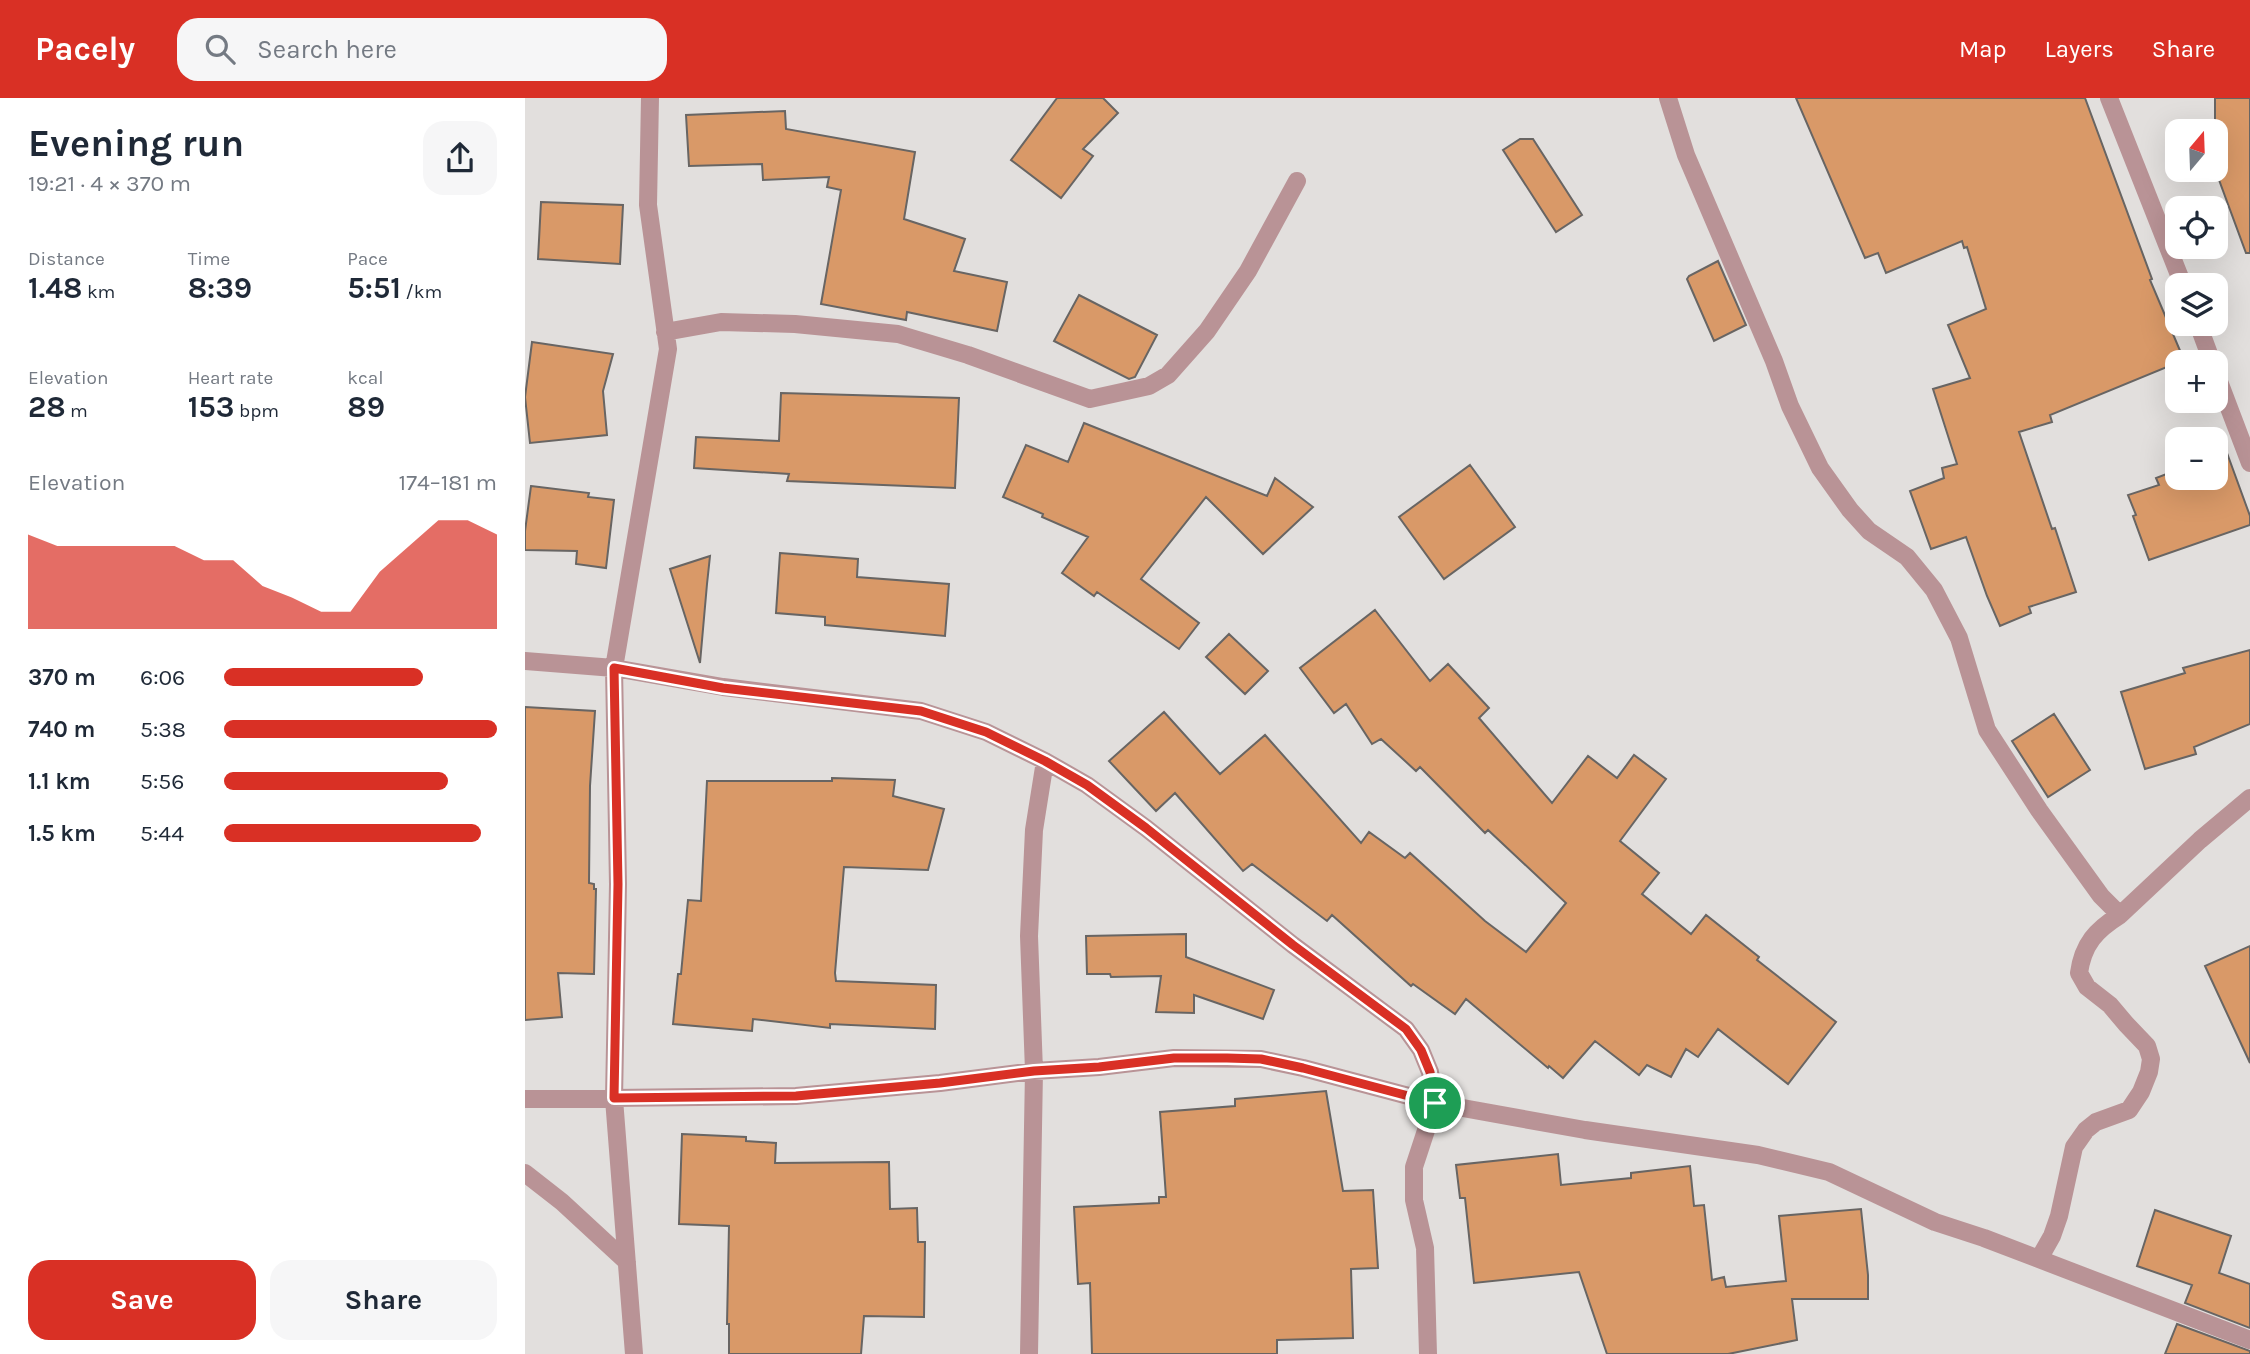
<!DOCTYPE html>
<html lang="en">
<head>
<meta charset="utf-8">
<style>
	body { margin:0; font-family:Karla,sans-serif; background:#f6f6f7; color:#1f2937; height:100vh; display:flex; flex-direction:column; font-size:26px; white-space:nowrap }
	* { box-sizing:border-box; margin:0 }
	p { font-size:23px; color:#747a83 }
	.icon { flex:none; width:38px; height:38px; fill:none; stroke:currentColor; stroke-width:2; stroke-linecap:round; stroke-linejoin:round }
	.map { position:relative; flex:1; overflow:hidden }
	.side { display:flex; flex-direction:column; background:#fff; width:525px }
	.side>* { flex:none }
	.needle { width:46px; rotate:19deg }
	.buttons { position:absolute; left:1640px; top:21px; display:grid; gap:14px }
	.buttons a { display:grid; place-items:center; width:63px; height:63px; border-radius:14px; background:#fff; box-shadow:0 7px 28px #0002; font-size:35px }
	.pin { position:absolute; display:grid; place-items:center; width:60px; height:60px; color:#fff; margin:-30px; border:4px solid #fff; border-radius:50%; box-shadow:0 2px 7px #0007 }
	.round { display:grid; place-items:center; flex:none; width:74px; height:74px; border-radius:21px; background:#f6f6f7 }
	.summary { display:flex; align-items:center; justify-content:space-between; height:119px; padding:0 28px }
	h1 { font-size:38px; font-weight:700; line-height:52px }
	.figures { display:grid; grid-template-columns:repeat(3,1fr); gap:10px; height:119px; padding:7px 28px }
	.figures div { display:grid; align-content:center }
	.figures b { font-size:30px; font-weight:700 }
	.figures small { font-size:19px; font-weight:400 }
	.figures p { font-size:19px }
	.chart { height:196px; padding:14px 28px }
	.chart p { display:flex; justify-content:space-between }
	.chart svg { width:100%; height:126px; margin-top:7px; fill:#d93025; opacity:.7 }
	.primary-button { display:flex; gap:14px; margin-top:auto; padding:14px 28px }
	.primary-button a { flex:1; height:80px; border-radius:21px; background:#d93025; color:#fff; font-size:28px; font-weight:700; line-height:80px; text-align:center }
	.primary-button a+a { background:#f6f6f7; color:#1f2937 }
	ul { padding:0 28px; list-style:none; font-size:23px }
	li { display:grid; grid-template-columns:112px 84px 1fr; align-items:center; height:52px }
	li i { height:18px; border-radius:9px; background:#d93025 }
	header { display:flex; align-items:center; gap:42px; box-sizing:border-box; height:98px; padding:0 35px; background:#d93025; color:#fff }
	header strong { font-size:33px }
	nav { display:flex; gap:38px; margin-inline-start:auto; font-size:24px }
	.search { width:490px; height:63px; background:#f6f6f7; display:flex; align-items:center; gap:18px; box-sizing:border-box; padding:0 24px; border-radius:21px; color:#747a83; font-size:26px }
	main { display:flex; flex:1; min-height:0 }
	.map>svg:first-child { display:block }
</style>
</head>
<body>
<header>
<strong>Pacely</strong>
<div class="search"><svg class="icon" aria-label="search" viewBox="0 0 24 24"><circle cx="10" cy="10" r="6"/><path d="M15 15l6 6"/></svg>Search here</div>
<nav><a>Map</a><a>Layers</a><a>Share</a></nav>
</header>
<main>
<section class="side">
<div class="summary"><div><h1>Evening run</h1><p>19:21 · 4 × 370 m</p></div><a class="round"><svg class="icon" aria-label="share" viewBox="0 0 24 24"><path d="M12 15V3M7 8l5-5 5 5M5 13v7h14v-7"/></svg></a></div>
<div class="figures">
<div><p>Distance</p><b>1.48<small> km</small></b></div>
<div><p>Time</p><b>8:39</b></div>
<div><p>Pace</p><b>5:51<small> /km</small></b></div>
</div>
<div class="figures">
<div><p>Elevation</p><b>28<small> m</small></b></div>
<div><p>Heart rate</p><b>153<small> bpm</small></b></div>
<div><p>kcal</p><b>89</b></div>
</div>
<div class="chart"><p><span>Elevation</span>174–181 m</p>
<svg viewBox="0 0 160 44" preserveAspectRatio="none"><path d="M0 44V11L10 15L20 15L30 15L40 15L50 15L60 20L70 20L80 29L90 33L100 38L110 38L120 24L130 15L140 6L150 6L160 11V44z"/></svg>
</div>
<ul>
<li><b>370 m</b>6:06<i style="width:73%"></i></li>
<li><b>740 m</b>5:38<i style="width:100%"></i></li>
<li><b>1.1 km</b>5:56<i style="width:82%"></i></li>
<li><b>1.5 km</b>5:44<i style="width:94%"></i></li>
</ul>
<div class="primary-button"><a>Save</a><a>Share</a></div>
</section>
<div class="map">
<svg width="1725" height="1256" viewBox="0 0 1725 1256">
	<rect width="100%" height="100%" fill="#e2dfdd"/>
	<path fill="#d99968" stroke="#686563" stroke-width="2" d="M 532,0 L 578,0 L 593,15 L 558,51 L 568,58 L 536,100 L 486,62 Z
		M 1271,0 L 1560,0 L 1627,181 L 1625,182 L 1659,262 L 1525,317 L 1527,324 L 1494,334 L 1527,431 L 1530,430 L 1551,494 L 1504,509 L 1506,515 L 1475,528 L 1462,498 L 1441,439 L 1406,451 L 1385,393 L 1419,380 L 1417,370 L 1432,366 L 1408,291 L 1445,280 L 1423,227 L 1461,211 L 1442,149 L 1439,150 L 1437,143 L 1361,175 L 1353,155 L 1340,160 Z
		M 1690,0 L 1725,0 L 1725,155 L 1721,155 L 1690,71 Z
		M 260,13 L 261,31 L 390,54 L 379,121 L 440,141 L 429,173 L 482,184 L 472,233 L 382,214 L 381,222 L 296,206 L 316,92 L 302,89 L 304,79 L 238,82 L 237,66 L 164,68 L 161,17 Z
		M 995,41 L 1008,41 L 1057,117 L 1031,134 L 978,52 Z
		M 16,104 L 98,107 L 95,166 L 13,161 Z
		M 1193,163 L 1221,227 L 1189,243 L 1162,181 L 1164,178 Z
		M 554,197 L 632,237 L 610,279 L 604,281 L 529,243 Z
		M 7,244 L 88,256 L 78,293 L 82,337 L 5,345 L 0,299 Z
		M 256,295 L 434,300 L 430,390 L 262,383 L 264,376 L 169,370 L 171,339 L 254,343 Z
		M 559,325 L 742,398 L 750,380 L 788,409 L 738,456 L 681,399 L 616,481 L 674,525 L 654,551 L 572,494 L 569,498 L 537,475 L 563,439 L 517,419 L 518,416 L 478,399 L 501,347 L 543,364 Z
		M 1702,355 L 1725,418 L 1725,427 L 1624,462 L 1608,418 L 1611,417 L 1603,397 L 1634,387 L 1631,380 L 1652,372 L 1652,380 L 1690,380 L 1690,359 Z
		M 945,367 L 990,429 L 919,481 L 874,419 Z
		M 6,388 L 64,395 L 63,399 L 89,402 L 81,470 L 51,466 L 52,453 L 0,452 L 0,433 Z
		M 255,455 L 333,461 L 332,479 L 424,486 L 420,538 L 300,527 L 300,519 L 251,515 Z
		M 185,458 L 182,486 L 175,565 L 145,471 Z
		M 850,512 L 905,583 L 923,566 L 964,610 L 954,620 L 1027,705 L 1063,658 L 1092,680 L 1109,657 L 1141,681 L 1095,743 L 1134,775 L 1117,796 L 1166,836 L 1181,817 L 1234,859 L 1232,862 L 1311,924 L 1263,986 L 1193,931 L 1173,959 L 1161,951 L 1146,979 L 1122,967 L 1114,977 L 1070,943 L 1038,980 L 1024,968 L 1023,970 L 941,901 L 930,916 L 888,886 L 886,888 L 807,817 L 802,823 L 727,766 L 718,773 L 650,695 L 631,713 L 584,663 L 639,614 L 695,676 L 740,637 L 836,745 L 844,734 L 880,760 L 885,755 L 960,823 L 1001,854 L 1041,805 L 963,732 L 960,735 L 895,669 L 891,673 L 856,641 L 847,646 L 821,606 L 809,615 L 775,570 Z
		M 704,536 L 743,573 L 720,596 L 681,559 Z
		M 1725,552 L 1725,626 L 1669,649 L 1671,656 L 1620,671 L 1596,594 L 1660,575 L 1658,570 Z
		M 0,609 L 70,613 L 65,688 L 64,785 L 69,786 L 69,791 L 71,791 L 69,876 L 33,875 L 37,919 L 0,922 Z
		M 1529,616 L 1565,672 L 1523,699 L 1487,643 Z
		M 307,680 L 370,682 L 368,698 L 419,711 L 403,772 L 319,769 L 310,875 L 311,883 L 411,887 L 410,931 L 305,926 L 305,930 L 228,921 L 227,933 L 148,926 L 153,876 L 156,876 L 163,802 L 176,803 L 182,683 L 307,683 Z
		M 661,836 L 661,859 L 749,892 L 738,921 L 669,897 L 669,915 L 631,914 L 636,878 L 586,879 L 585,876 L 562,876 L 561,838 Z
		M 1725,848 L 1725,965 L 1680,868 Z
		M 801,993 L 818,1093 L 848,1092 L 853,1170 L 826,1171 L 828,1240 L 752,1242 L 752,1256 L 567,1256 L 565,1185 L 553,1186 L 549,1109 L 634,1105 L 634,1099 L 641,1099 L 635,1014 L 710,1008 L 710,1001 Z
		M 157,1036 L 221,1039 L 221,1043 L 251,1045 L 250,1065 L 364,1064 L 365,1111 L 392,1110 L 393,1144 L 400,1144 L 399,1219 L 339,1218 L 336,1256 L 204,1256 L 204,1226 L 202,1226 L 204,1128 L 154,1126 Z
		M 1033,1056 L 1036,1087 L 1106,1080 L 1106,1075 L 1165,1068 L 1169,1108 L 1179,1107 L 1187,1182 L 1199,1179 L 1201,1189 L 1261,1183 L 1254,1118 L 1336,1111 L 1343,1177 L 1343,1201 L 1267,1201 L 1272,1242 L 1203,1256 L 1082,1256 L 1054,1174 L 949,1185 L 940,1100 L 935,1100 L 931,1067 Z
		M 1630,1112 L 1706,1138 L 1694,1175 L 1725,1186 L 1725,1230 L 1660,1205 L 1667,1187 L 1612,1168 Z
		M 1652,1226 L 1725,1253 L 1725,1256 L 1640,1256 Z"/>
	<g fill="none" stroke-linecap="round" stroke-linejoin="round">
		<path stroke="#b99396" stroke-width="18" d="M 1143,0 L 1161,57 L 1249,263 L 1265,308 L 1295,370 L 1325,412 L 1344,433 L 1382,459 L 1409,492 L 1434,540 L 1462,632 L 1514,712 L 1576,798 L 1595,817
			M 1584,0 L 1658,187
			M 1673,226 L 1687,264
			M 140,234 L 196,224 L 270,226 L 373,236 L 443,257 L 565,301 L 624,288 L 643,277 L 682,233 L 723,173 L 772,83
			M 1690,273 L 1725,365
			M 0,563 L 89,570 L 198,589 L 396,613 L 461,634 L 520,663 L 562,687 L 621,730 L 768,847 L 881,931 L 896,952 L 905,974 L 910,1005 L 889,1069 L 889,1102 L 900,1150 L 903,1256
			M 0,1001 L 271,998 L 415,985 L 509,973 L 574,969 L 649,960 L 736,961 L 778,970 L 910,1005 L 1060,1032 L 1233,1057 L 1304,1074 L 1410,1124 L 1459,1140 L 1725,1242
			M 0,1075 L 37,1104 L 102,1164
			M 1514,1161 L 1527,1138 L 1534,1118 L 1549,1049 L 1561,1032 L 1571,1024 L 1604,1012 L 1616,994 L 1624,974 L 1626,961 L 1622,948 L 1601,926 L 1585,907 L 1562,889 L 1554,875 C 1558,846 1571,832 1595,817 L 1675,742 L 1725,700
			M 109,1256 L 89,1001 L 93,786 L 89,570 L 143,251 L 123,107 L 125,0
			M 504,1256 L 509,973 L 504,838 L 509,732 L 520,663"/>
	</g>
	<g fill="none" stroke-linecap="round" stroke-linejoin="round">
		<g stroke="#fff" stroke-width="14">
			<path id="route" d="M 89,570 L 198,590 L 396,613 L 461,634 L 520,663 L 562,687 L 621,730 L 768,847 L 881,931 L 896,952 L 905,974 L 910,1005 L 778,970 L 736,961 L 702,960 L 649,960 L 574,969 L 509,973 L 415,985 L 271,998 L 89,1000 L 93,786 Z"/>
		</g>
		<use href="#route" stroke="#d93025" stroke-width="9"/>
	</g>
</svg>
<div class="buttons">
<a><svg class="needle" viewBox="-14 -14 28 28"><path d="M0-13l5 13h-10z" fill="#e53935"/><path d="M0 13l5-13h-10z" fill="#747a83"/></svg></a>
<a><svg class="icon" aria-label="locate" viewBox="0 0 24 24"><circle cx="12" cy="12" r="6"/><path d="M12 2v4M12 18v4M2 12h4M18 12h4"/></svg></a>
<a><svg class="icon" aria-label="layers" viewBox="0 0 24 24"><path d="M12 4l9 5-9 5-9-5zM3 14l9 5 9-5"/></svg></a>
<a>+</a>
<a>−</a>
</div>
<div class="pin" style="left:910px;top:1005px;background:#1e9e55"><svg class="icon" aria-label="arrive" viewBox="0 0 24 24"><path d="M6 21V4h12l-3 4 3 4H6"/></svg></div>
</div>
</main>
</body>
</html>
